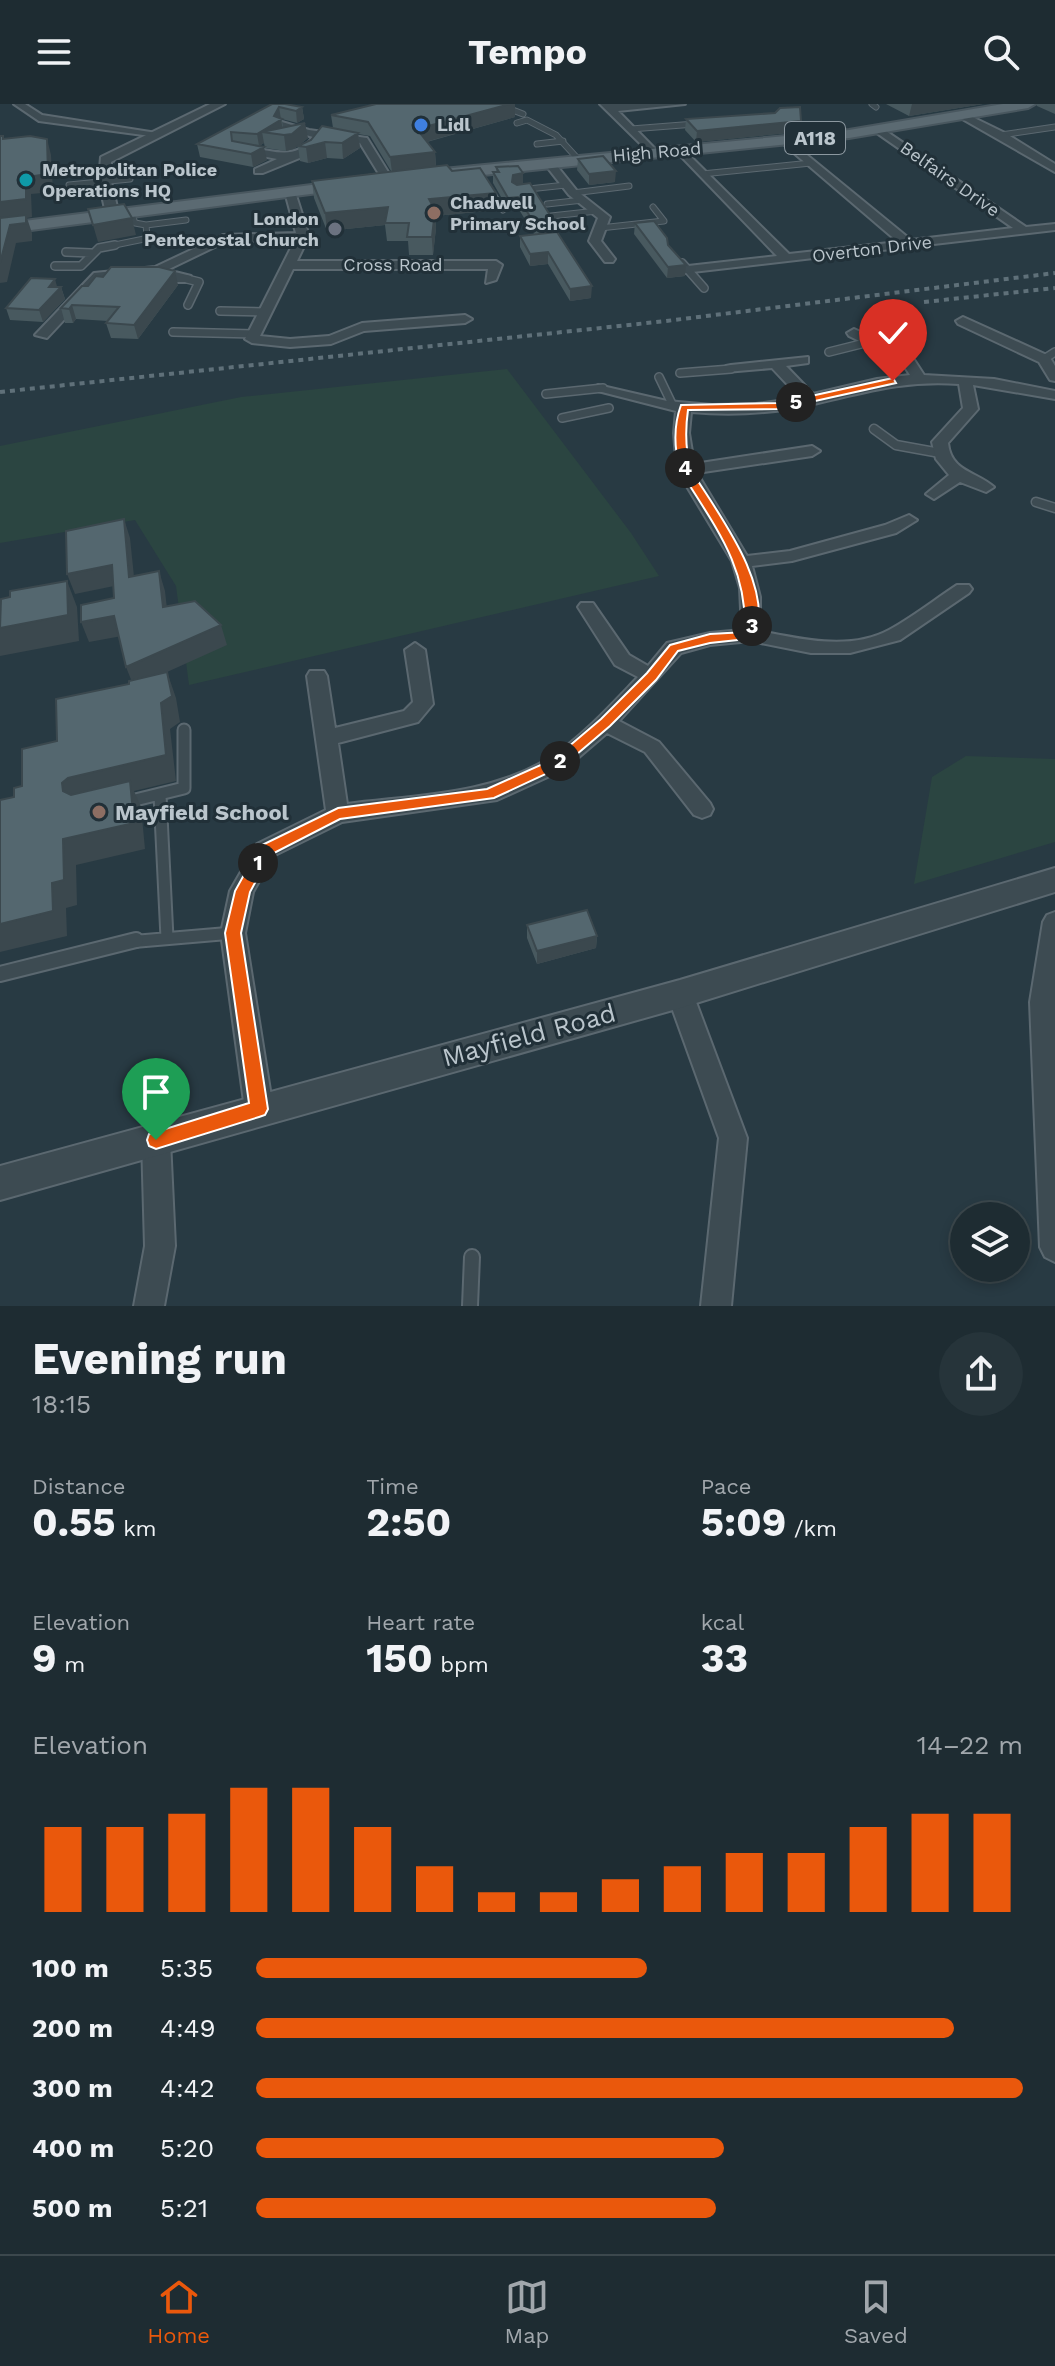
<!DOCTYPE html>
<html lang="en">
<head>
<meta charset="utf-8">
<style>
	body { margin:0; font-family:"Work Sans",sans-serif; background:#26343a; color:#f1f3f6; height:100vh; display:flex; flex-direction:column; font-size:30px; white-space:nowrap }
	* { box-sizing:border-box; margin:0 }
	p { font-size:26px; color:#a1a7ac }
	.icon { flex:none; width:44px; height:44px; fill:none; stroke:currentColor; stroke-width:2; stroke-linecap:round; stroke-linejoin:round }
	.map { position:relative; height:1202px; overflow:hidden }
	.sheet { display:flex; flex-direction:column; background:#1e2c32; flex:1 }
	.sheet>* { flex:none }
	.fabs { position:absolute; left:950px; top:1098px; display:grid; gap:16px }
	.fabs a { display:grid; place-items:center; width:80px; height:80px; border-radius:50%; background:#1e2c32; box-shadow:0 4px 12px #0003,0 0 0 2px #3c484d; font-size:40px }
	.pin { position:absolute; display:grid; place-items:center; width:68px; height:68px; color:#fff; margin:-82px -34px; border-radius:50% 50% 50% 0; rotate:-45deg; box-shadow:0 0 8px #0007 }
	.pin .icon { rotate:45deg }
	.km { position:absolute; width:40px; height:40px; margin:-20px; border-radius:50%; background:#222; color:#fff; font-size:22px; line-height:40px; text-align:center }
	.round { display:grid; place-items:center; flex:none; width:84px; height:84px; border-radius:42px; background:#26343a }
	.head { display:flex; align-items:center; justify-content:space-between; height:136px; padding:0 32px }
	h1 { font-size:44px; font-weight:700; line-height:60px }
	.figures { display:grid; grid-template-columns:repeat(3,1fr); gap:12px; height:136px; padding:8px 32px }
	.figures div { display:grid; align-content:center }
	.figures b { font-size:40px; font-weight:700 }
	.figures small { font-size:22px; font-weight:400 }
	.figures p { font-size:22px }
	.chart { height:224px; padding:16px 32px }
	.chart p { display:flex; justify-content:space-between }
	.chart svg { width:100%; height:144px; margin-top:8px; stroke:#ea580c; stroke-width:6 }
	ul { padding:0 32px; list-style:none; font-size:26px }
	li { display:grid; grid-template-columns:128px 96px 1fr; align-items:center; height:60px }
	li i { height:20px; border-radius:10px; background:#ea580c }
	header { display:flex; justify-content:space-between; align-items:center; height:104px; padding:0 32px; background:#1e2c32; font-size:36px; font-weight:700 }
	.tabs { display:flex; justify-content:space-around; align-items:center; height:112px; border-top:2px solid #3c484d; background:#1e2c32; font-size:22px; color:#a1a7ac }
	.tabs a { display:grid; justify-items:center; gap:4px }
	.tabs .on { color:#ea580c }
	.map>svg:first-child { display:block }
</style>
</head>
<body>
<header><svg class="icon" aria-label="menu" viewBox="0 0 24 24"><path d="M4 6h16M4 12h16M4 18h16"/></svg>Tempo<svg class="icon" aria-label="search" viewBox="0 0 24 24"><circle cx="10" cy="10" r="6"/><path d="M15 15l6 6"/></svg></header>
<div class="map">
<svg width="1055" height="1202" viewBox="0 0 1055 1202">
	<rect width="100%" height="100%" fill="#283a43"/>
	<path fill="#2b4541" d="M 507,265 L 631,429 L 659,472 L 189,581 L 176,482 L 135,416 L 0,439 L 0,342 L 241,293 Z
		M 966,652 L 1055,655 L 1055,738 L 914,780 L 932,673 Z"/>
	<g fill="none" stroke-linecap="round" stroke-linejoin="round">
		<g stroke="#5b6870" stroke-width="7">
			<path id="service-far4" d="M 497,0 L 523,10
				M 872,0 L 876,3
				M 517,19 L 527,16 L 556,31 L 578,55
				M 631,25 L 695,20
				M 1001,31 L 1055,23
				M 537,40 L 563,37
				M 702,70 L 811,59
				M 69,81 L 130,75 L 128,68 L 104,71
				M 490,85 L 503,106
				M 519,86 L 566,81
				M 573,89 L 629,82
				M 547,100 L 583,96
				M 131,108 L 135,119 L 146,121 L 186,116
				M 551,112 L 597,107
				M 600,124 L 664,117 L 653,103
				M 105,143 L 144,135 L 147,132 L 146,121"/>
		</g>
		<g stroke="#5b6870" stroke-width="10">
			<path id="service-far3" d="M 66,148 L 91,149
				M 682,159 L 704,184
				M 55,162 L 81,162 L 99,144 L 115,141
				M 187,175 L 199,178 L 188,201
				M 220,207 L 266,208
				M 173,228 L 254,230
				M 829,248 L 869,238
				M 1044,255 L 1055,248
				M 680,269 L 731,265
				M 659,273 L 673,302
				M 546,290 L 603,284
				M 562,314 L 609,304"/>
		</g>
		<g stroke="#5b6870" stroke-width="11">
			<path id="service-far2" d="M 874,325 L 896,341 L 940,349
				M 1036,398 L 1055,404"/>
		</g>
		<g stroke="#5b6870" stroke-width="15">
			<path id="service-far1" d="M 160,691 L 167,834
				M 127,698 L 184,684 L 184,626
				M 128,838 L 233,829"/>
		</g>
		<g stroke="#5b6870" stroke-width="18">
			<path id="service" d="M 0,870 L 136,836
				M 470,1202 L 472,1153"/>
		</g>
		<g stroke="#5b6870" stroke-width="4">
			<path id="minor" d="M 14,0 L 25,0 L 42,11 L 163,30 L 158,33 L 39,17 Z
				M 600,0 L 685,0 L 618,7 L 657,47 L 657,51 L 653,52 Z
				M 962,8 L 1005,29 L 1055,60 L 1055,68 L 959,13 Z
				M 282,18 L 309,26 L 367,34 L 393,76 L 384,78 L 360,39 L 322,34 L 307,51 L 263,69 L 255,69 L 255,65 L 277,55 L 236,47 L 236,43 C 264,41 293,62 313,33 L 279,23 Z
				M 874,23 L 880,23 L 1026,123 L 1055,120 L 1055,126 L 684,169 L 684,163 L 688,162 L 777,152 L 677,48 L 676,46 L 681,43 L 789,150 L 898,138 L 781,38 L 780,36 L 785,33 L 911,136 L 1013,124 L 874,27 Z
				M 545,57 L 553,57 L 577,87 L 610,113 L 601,137 L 615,155 L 613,158 L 605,158 L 589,137 L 598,114 L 569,91 L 544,59 Z
				M 290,85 L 295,88 L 309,132 L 297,157 L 496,157 L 502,161 L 496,176 L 486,179 L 488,165 L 293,165 L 260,232 L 290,235 L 329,232 L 362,219 L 465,211 L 472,215 L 465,219 L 364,227 L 331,240 L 290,243 L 252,239 L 245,235 L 295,136 L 225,138 L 167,166 L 191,172 L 191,178 L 171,178 L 156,170 L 102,175 L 47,234 L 35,231 L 94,169 L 155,163 L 223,131 L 296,129 L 285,88 Z
				M 963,213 L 1049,252 L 1055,262 L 1055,277 L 1050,276 L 1039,258 L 958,220 L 956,217 Z
				M 854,225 L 911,251 L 924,271 L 994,275 L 1055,287 L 1055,295 L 973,281 L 978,305 L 948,339 C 951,368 976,367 994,383 L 986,388 L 960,378 L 934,395 L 926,390 L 949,371 L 936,355 L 932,338 L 963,304 L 959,280 C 894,275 850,294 789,305 C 757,310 724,311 691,308 L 689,329 L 694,360 L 812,342 L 820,347 L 812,352 L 697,369 L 747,452 L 790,447 L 885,421 L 909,411 L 917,416 L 896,429 L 792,457 L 752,462 L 760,493 L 760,527 C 801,535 850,547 889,526 C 913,513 934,496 957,481 L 969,481 L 972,485 L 969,489 L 900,536 L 850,549 L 811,549 L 751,537 L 710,541 L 681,549 L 619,617 L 659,638 L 710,699 L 713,705 L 710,711 L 702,714 L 694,711 L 645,648 L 607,629 L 565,665 L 497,696 L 342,718 L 273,752 L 253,788 L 245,829 L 273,1005 L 269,1014 L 259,1018 L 249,1014 L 245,1005 L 221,829 L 230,787 L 257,740 L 326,706 L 307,572 L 310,567 L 324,567 L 327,572 L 335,624 L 404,607 L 413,598 L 405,546 L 415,539 L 425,546 L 433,600 L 418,618 L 338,639 L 347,700 C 415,691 492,691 551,653 C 583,632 611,601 638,573 L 615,561 L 578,503 L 581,499 L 593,499 L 629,551 L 648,562 L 667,539 L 710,529 L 742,526 L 740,484 L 732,457 L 677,366 L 674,329 L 676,307 L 598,287 L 598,281 L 667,297 L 712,301 L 756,300 L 800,294 L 772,264 L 726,268 L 726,262 L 731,261 L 808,253 L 808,259 L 786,262 L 813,290 L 877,275 L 910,271 L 901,257 L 849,232 L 847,229 Z
				M 1055,808 L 1055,1158 L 1045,1153 L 1040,1143 L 1030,898 L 1043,818 L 1047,811 Z
				M 680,879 L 689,882 L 693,890 L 747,1034 L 731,1202 L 701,1202 L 719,1034 L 667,890 L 671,882 Z
				M 156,1022 L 166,1026 L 170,1036 L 175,1142 L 164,1202 L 134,1202 L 145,1142 L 142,1036 L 146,1026 Z"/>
		</g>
		<g stroke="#5b6870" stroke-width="4">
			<path id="tertiary" d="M 210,0 L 225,0 L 111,58 L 111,78 L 119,111 L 107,114 L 99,78 L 101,53 Z
				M 1055,764 L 1055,788 L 680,904 L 0,1096 L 0,1062 L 680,876 Z"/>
		</g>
		<g stroke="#49575f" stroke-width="4">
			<path id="primary" d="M 1003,0 L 1035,0 L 1028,4 L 849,34 L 443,75 L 435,70 L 443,65 L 849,26 Z
				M 351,76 L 359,81 L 357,84 L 0,130 L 0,120 Z"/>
		</g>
		<use href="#service-far4" stroke="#3d4b52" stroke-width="5"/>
		<use href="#service-far3" stroke="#3d4b52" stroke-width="7"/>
		<use href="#service-far2" stroke="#3d4b52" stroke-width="8"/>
		<use href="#service-far1" stroke="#3d4b52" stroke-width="11"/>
		<use href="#service" stroke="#3d4b52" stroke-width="14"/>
		<use href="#minor" fill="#3d4b52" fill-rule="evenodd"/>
		<use href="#tertiary" fill="#3d4b52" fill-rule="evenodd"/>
		<use href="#primary" fill="#5b6a72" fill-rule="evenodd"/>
		<path stroke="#5f7079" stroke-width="4" stroke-dasharray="5 5" stroke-linecap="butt" d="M 924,198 L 1055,184
			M 0,288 L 666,217 L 1055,169"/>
	</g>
	<path fill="#48595f" d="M 272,0 L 302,3 L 304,15 L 297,19 L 282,15 L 283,24 L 308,34 L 298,42 L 311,36 L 333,24 L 331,11 L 515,13 L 427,38 L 435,48 L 436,62 L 452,67 L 496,89 L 497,106 L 435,112 L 436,124 L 433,151 L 409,151 L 408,137 L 387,137 L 385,121 L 327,127 L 314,94 L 312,77 L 391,67 L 370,32 L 358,30 L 360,44 L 343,55 L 327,54 L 308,59 L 300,57 L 298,42 L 294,45 L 286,47 L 265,44 L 264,39 L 259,42 L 267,56 L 253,63 L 200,53 L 197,40 Z
		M 886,0 L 983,0 L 909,12 Z
		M 1036,0 L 1055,0 L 1055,10 L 1037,2 Z
		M 686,15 L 801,17 L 799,28 L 696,38 L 685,26 Z
		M 578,55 L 615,78 L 589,81 L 577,66 Z
		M 496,63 L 523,69 L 523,80 L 558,124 L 558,130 L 591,194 L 570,197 L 548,160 L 530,162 L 520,143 L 520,132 L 534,130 L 518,104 L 508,105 L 493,79 L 493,68 L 496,68 Z
		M 635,119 L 668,141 L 685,172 L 667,174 L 634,130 Z
		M 178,181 L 138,235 L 111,234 L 106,219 L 108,217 L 76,215 L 73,219 L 65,219 L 61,204 L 82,182 Z
		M 61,183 L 65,195 L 43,218 L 10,216 L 6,204 Z
		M 527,821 L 597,832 L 596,844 L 537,860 L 527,834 Z"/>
	<path fill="#3b484e" d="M 510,0 L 515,0 L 515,13 L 418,40 L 417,25 Z
		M 912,0 L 983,0 L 909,12 Z
		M 279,3 L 283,27 L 262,28 L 264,39 L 259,42 L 257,30 L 274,12 Z
		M 302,3 L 304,15 L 297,19 L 296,7 Z
		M 801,17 L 799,28 L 696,38 L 697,27 Z
		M 305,19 L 308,34 L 294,45 L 286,47 L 284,31 Z
		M 358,29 L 360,44 L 343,55 L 342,39 Z
		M 47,35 L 51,51 L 53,88 L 31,90 L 32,113 L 27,114 L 32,129 L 32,137 L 16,139 L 7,178 L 0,179 L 0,98 L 26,73 Z
		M 325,38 L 327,54 L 308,59 L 306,43 Z
		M 264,43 L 267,56 L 253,63 L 251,50 Z
		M 435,48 L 436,63 L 392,68 L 390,53 Z
		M 616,67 L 615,78 L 589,81 L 589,70 Z
		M 523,69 L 523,80 L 512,89 L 513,71 Z
		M 496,89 L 497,106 L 435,112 L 436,124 L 433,151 L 429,95 Z
		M 518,93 L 518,104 L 508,105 L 508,94 Z
		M 388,103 L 385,121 L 327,127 L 325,109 Z
		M 132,114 L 136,131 L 98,138 L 93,121 Z
		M 558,124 L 558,136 L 539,138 L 539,127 Z
		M 548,148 L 548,160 L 530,162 L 530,150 Z
		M 686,161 L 685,172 L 667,174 L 668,163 Z
		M 175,167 L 178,181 L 138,235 L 134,221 Z
		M 55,175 L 58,186 L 61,183 L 65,195 L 43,218 L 39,206 L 49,183 Z
		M 592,182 L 591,194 L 570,197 L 570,185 Z
		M 72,201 L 76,215 L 73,219 L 69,205 Z
		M 124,415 L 130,434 L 136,492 L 129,473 Z
		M 112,461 L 119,481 L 75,490 L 67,470 Z
		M 159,467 L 165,487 L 169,523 L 163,503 Z
		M 67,477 L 77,503 L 79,537 L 0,552 L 0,524 Z
		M 114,512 L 122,532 L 89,538 L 81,518 Z
		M 221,521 L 227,541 L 167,568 L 176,594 L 180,618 L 170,625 L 176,677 L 134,687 L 141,703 L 145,745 L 76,761 L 77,801 L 66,804 L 67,832 L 0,848 L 0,820 L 52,779 L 63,735 L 80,700 L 63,687 L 62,679 L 134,583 L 126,563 Z
		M 597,832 L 596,844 L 537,860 L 537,847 Z"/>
	<path fill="#54676f" stroke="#3b484e" stroke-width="2" d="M 272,0 L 285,0 L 302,3 L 296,7 L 279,3 L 274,12 L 282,15 L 257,30 L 231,28 L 232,37 L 264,43 L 251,50 L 197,40 Z
		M 376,0 L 510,0 L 417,25 L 435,48 L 390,53 L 368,18 L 331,11 Z
		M 800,3 L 801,17 L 697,27 L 686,15 L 775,9 L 780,4 Z
		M 305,19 L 292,30 L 284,31 L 262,28 Z
		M 322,22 L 358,29 L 342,39 L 325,38 L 306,43 L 298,42 L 311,36 Z
		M 0,32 L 3,32 L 3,35 L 30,32 L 47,35 L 48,70 L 26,73 L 26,95 L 0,98 Z
		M 603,52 L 616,67 L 589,70 L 578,55 Z
		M 447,61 L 452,67 L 480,64 L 496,89 L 429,95 L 435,106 L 432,133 L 407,133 L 409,119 L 385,119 L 388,103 L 325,109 L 312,77 Z
		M 518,62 L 523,69 L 513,71 L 512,78 L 517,81 L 530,79 L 558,124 L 539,127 L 518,93 L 508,94 L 493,68 L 499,68 L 496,63 Z
		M 124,100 L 132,114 L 93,121 L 88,105 Z
		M 26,111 L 26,119 L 10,121 L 0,159 L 0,114 Z
		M 654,117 L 667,134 L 668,141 L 686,161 L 668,163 L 635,119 Z
		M 557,128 L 592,182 L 570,185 L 548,148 L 530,150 L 520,132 Z
		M 111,163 L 159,163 L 175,167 L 134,221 L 106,219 L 119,203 L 72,201 L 69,205 L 61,204 L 82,182 L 88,182 L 96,172 L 103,173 Z
		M 31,174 L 55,175 L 49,183 L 61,183 L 39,206 L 6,204 Z
		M 124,415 L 129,473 L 159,467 L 163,503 L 195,497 L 221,521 L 126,563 L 114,512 L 81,518 L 81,501 L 114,494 L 112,461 L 67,470 L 66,427 Z
		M 67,477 L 68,511 L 0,524 L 1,495 L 10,493 L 10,487 Z
		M 167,568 L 172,592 L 161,599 L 166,651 L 68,674 L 62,679 L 63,687 L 71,691 L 130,677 L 134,719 L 63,735 L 64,776 L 52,779 L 53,807 L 0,820 L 0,696 L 14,693 L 14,684 L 22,682 L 22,645 L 57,637 L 56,595 L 129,580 L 129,577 Z
		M 587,806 L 597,832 L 537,847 L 527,821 Z"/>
	<path fill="#ea580c" stroke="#fff" stroke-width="2" d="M 893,274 L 896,279 L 779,305 L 688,306 C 685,327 685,345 691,366 C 718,410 773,479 756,534 L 710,539 L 678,547 L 656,576 L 610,622 L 563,662 L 494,694 L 340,715 L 270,751 L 250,788 L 241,829 L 268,1005 L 265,1011 L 259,1013 L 156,1045 L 149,1042 L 147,1036 L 149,1030 L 249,999 L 225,829 L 235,787 L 260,742 L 338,704 L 487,685 L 554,655 L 601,615 L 647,569 L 670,541 L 710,530 L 745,528 C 747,460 714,422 680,366 C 674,344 673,323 681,301 L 779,299 Z"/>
	<circle fill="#3f7fe0" stroke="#213038" stroke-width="3" cx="421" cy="21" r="8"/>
	<circle fill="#0f9aa8" stroke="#213038" stroke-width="3" cx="26" cy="76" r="8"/>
	<g fill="#8d6e63" stroke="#213038" stroke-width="3">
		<circle cx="434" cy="109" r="8"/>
		<circle cx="99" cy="708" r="8"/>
	</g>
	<circle fill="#6b7280" stroke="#213038" stroke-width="3" cx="335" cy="125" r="8"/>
	<g text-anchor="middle" stroke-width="6" stroke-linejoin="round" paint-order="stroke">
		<g font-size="18" font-weight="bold" fill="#bac5cc" stroke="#213038" text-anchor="start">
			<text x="437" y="27">Lidl</text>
			<text x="42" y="72">Metropolitan Police<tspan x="42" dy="21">Operations HQ</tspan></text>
			<text x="450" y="105">Chadwell<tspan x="450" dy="21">Primary School</tspan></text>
			<text x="319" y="121" text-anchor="end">London<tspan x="319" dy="21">Pentecostal Church</tspan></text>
		</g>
		<g font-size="18" fill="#bac5cc" stroke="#213038">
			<text transform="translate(657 48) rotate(-5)" y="6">High Road</text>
			<text transform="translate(950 75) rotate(35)" y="6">Belfairs Drive</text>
			<text transform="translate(872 145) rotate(-7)" y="6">Overton Drive</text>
			<text x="393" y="167">Cross Road</text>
		</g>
		<rect fill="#213038" stroke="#8c98a0" stroke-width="2" x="785" y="18" width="60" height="32" rx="6"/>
		<g font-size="20" font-weight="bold" fill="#bac5cc">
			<text x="815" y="41">A118</text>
		</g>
		<g font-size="22" font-weight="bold" fill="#bac5cc" stroke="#213038" text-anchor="start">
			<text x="115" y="716">Mayfield School</text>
		</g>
		<g font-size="26" fill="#bac5cc" stroke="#213038">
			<text transform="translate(529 931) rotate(-15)" y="9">Mayfield Road</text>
		</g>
	</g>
</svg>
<div class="fabs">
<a><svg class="icon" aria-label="layers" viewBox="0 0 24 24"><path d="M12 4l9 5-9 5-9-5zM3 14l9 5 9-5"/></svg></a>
</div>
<div class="pin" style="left:156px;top:1036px;background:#1e9e55"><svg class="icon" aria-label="arrive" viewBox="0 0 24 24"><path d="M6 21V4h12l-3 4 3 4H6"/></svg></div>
<div class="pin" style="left:893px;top:277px;background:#d93025"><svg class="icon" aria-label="check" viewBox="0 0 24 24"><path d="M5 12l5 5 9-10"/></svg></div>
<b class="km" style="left:258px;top:759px">1</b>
<b class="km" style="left:560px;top:657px">2</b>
<b class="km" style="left:752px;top:522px">3</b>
<b class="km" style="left:685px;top:364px">4</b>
<b class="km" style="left:796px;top:298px">5</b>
</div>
<section class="sheet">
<div class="head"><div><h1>Evening run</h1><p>18:15</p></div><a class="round"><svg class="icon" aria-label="share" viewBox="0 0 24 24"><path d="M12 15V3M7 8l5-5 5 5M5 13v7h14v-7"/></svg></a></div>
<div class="figures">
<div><p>Distance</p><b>0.55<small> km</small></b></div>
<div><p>Time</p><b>2:50</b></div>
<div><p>Pace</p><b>5:09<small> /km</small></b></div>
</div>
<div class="figures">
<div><p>Elevation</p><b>9<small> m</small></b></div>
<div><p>Heart rate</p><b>150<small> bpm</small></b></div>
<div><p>kcal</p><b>33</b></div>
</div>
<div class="chart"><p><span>Elevation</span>14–22 m</p>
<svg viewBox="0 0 160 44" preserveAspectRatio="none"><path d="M5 44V18M15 44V18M25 44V14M35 44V6M45 44V6M55 44V18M65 44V30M75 44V38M85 44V38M95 44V34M105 44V30M115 44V26M125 44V26M135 44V18M145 44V14M155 44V14"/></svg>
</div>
<ul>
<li><b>100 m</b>5:35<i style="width:51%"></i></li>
<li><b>200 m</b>4:49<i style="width:91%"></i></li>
<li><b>300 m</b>4:42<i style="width:100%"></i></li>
<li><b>400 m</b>5:20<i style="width:61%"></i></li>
<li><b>500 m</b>5:21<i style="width:60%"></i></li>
</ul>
</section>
<nav class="tabs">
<a class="on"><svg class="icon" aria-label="home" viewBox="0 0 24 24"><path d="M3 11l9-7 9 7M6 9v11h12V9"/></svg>Home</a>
<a><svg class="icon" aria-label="map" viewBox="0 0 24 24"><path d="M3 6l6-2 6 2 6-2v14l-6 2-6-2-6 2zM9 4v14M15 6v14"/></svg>Map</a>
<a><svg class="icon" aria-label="saved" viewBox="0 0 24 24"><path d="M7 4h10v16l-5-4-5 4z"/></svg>Saved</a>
</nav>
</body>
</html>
